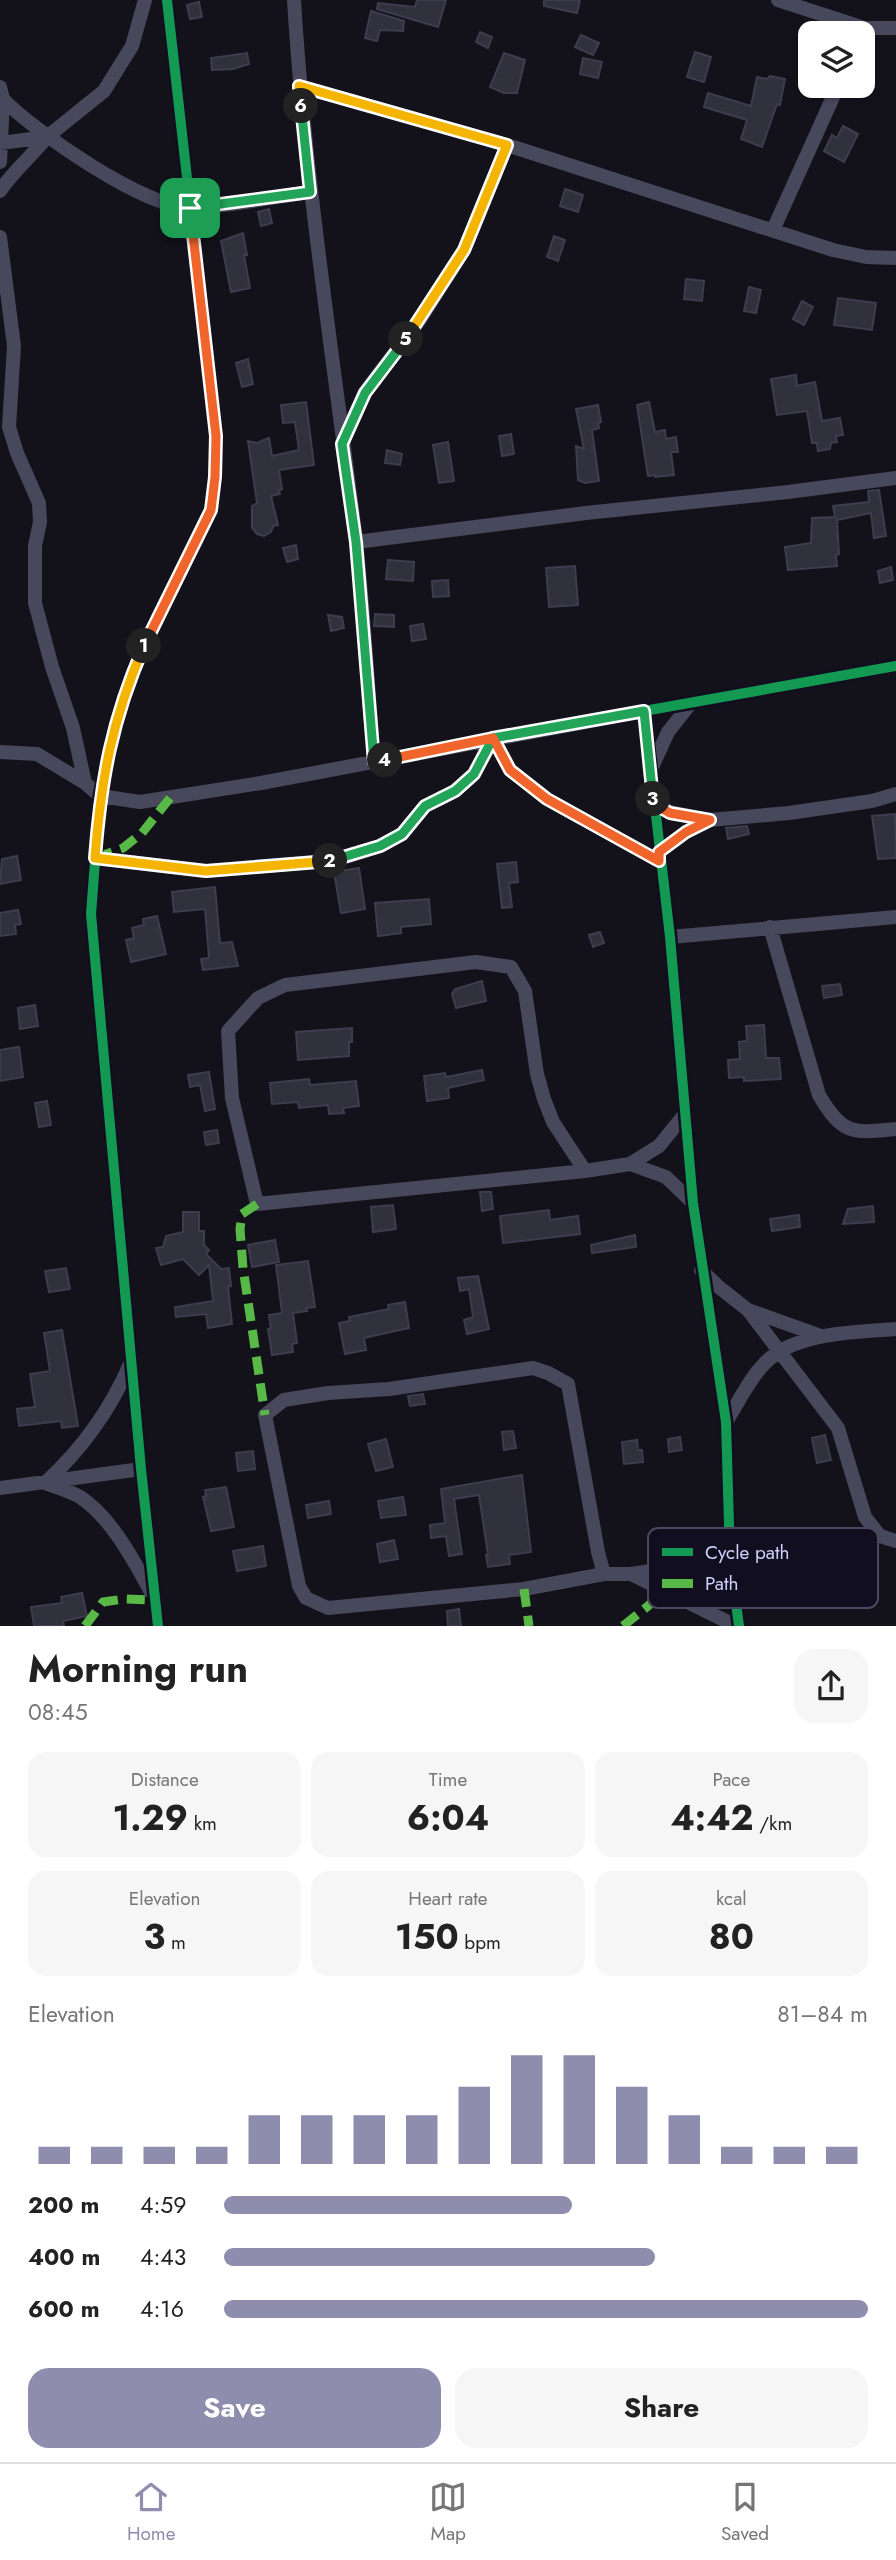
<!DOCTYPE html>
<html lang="en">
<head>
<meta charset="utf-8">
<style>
	body { margin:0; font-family:Jost,sans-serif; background:#f6f6f6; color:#222; height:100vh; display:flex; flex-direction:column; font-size:26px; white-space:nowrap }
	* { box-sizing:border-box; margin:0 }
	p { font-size:23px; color:#767676 }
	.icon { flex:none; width:38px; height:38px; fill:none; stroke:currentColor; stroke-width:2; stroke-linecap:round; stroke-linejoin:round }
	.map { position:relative; height:1626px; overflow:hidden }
	.details { display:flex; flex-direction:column; background:#fff; flex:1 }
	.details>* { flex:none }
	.fabs { position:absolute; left:798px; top:21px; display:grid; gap:14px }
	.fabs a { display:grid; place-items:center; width:77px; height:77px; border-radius:14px; background:#fff; box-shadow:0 2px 5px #0004; font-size:35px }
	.pin { position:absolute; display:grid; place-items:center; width:60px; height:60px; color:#fff; margin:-30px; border-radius:14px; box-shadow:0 4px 10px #0006 }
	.km { position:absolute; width:35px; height:35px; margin:-18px; border-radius:50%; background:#222; color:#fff; font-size:19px; line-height:35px; text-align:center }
	.round { display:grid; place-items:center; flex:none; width:74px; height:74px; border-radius:21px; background:#f6f6f6 }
	.overview { display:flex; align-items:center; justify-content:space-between; height:119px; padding:0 28px }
	h1 { font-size:38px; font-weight:700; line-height:52px }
	.metrics { display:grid; grid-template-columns:repeat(3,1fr); gap:10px; height:119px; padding:7px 28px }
	.metrics div { display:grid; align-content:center; border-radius:18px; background:#f6f6f6; text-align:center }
	.metrics b { font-size:35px; font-weight:700 }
	.metrics small { font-size:19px; font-weight:400 }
	.metrics p { font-size:19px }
	.chart { height:196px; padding:14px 28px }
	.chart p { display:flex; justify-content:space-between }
	.chart svg { width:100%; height:126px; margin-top:7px; stroke:#8f8dad; stroke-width:6 }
	.action { display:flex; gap:14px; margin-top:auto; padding:14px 28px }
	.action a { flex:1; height:80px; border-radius:21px; background:#8f8dad; color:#fff; font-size:28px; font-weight:700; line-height:80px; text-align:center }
	.action a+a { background:#f6f6f6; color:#222 }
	ul { padding:0 28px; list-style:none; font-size:23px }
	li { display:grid; grid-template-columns:112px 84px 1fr; align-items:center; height:52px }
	li i { height:18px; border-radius:9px; background:#8f8dad }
	.menu { display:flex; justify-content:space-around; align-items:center; height:98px; border-top:2px solid #e0e0e0; background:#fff; font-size:19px; color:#767676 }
	.menu a { display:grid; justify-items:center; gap:4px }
	.menu .current { color:#8f8dad }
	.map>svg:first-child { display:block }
</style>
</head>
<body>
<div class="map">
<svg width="896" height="1626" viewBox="0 0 896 1626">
	<rect width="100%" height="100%" fill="#13121b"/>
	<path fill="#31303d" stroke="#3e3c4e" stroke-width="2" d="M 417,0 L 446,0 L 438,27 L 377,9 L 378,3 L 415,7 Z
		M 544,0 L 580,0 L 577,13 L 544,6 Z
		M 199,2 L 202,17 L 190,19 L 187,5 Z
		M 371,11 L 404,21 L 403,31 L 380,30 L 377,41 L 365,38 Z
		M 480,32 L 492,37 L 488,48 L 476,42 Z
		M 581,35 L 599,43 L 593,55 L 575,47 Z
		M 695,52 L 711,57 L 704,82 L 687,77 Z
		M 247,53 L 249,64 L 233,69 L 212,70 L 211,58 Z
		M 504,53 L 525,60 L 517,93 L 504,93 L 490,87 Z
		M 583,58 L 602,62 L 598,78 L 580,74 Z
		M 770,76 L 785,79 L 780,105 L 777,104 L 762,147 L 741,139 L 747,120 L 704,107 L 708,93 L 751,106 L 757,77 L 767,79 Z
		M 843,126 L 858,134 L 844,162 L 824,151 L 832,135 L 837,138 Z
		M 565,189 L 583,195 L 578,212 L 560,206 Z
		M 269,209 L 272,223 L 261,226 L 258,212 Z
		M 243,233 L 247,255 L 244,255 L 250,288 L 231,292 L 221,241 Z
		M 554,236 L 565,240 L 558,261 L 547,257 Z
		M 686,279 L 704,281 L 702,301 L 684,299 Z
		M 749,287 L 761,290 L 756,313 L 744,311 Z
		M 838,298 L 876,303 L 872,330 L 834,325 Z
		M 802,301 L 813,307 L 804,325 L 793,319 Z
		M 248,359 L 253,384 L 242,387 L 236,363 Z
		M 796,375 L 797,386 L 815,382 L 822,421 L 840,418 L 843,435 L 836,436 L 837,442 L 831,443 L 830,449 L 818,451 L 817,443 L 812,443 L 807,411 L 777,415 L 771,379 Z
		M 306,402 L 314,465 L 279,470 L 282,489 L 279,490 L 280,494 L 271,496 L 278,525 L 273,526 L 271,532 L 264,536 L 257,534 L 252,528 L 252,506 L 257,503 L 248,441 L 257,443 L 269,438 L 272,456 L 299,450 L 295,422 L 283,423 L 281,405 Z
		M 649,402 L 655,432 L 665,430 L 666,439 L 676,437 L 678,452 L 671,452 L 674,475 L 655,477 L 655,475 L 648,476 L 637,405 Z
		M 598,405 L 601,422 L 598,423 L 599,428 L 592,430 L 599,481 L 585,483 L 578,480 L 576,446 L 584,449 L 576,409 Z
		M 511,434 L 514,454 L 502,456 L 499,436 Z
		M 448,442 L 454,481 L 439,483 L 433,445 Z
		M 387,450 L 402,454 L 400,465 L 385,463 Z
		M 879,490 L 886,536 L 874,538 L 871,513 L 837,520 L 839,554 L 836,556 L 837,566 L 788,570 L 785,547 L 811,543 L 812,518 L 835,517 L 833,506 L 869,502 L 868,491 Z
		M 296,545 L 298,559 L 287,562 L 283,548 Z
		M 388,560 L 414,562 L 413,581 L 386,579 Z
		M 575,566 L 578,605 L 549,607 L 546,568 Z
		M 891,567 L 893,580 L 880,583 L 878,571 Z
		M 448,580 L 449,596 L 433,597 L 432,581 Z
		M 375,614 L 394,615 L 394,627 L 374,626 Z
		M 328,615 L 342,617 L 344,628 L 331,631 Z
		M 423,624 L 426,639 L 412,641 L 410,626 Z
		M 895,814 L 896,858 L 878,859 L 872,816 Z
		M 747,826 L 749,834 L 728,839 L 726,828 Z
		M 17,856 L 21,880 L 0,884 L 2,859 Z
		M 516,862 L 518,882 L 509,883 L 512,907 L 502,908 L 497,864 Z
		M 359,868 L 365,909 L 341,913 L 334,872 Z
		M 215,887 L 220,943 L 232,942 L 238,966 L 203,970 L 201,959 L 209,958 L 205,909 L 174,912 L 172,892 Z
		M 429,899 L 431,924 L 401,927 L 401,933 L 378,936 L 375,903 Z
		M 18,910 L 21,924 L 15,925 L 16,934 L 0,936 L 0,913 Z
		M 157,916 L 166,954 L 131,962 L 126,940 L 134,938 L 132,928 L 144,925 L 143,919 Z
		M 600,932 L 604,943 L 593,947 L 589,935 Z
		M 482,981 L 486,1001 L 456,1008 L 452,994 L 455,989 Z
		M 840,984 L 842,995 L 824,998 L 822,986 Z
		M 35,1005 L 38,1026 L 20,1029 L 18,1008 Z
		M 764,1025 L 766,1058 L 779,1058 L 781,1079 L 744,1081 L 744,1077 L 729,1078 L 728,1060 L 740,1059 L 739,1042 L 747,1041 L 746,1026 Z
		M 352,1028 L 352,1042 L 349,1042 L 349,1056 L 298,1060 L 296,1032 Z
		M 19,1047 L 23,1077 L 0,1081 L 0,1050 Z
		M 482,1070 L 484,1080 L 448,1088 L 449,1098 L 427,1101 L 424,1076 L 445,1073 L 446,1077 Z
		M 209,1072 L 215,1109 L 205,1111 L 200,1085 L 190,1087 L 188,1075 Z
		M 309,1079 L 310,1085 L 356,1081 L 359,1106 L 343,1108 L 344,1113 L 329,1114 L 328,1105 L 299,1108 L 298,1102 L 272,1104 L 270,1083 Z
		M 47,1101 L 51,1125 L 39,1127 L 35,1103 Z
		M 217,1130 L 219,1143 L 206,1145 L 204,1132 Z
		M 480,1192 L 491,1192 L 493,1209 L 482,1211 Z
		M 393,1205 L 396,1229 L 373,1232 L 371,1207 Z
		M 873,1206 L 874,1222 L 843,1224 L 848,1209 Z
		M 549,1210 L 550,1220 L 578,1216 L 580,1234 L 503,1243 L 500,1216 Z
		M 183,1212 L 199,1212 L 199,1231 L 204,1231 L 204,1245 L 209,1250 L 206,1254 L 221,1269 L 229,1268 L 231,1286 L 228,1287 L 232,1324 L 208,1328 L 206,1314 L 176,1317 L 175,1307 L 213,1301 L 209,1265 L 199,1275 L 183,1259 L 161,1265 L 156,1248 L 163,1247 L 166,1236 L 183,1232 Z
		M 799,1215 L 800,1227 L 772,1231 L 770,1219 Z
		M 635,1235 L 636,1247 L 592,1253 L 591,1245 Z
		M 275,1240 L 279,1262 L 252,1267 L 248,1245 Z
		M 308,1261 L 315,1307 L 306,1308 L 307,1311 L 293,1313 L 297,1343 L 292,1344 L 293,1352 L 272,1355 L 268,1329 L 271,1328 L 269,1315 L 282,1313 L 276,1265 Z
		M 66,1268 L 70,1289 L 49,1292 L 45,1271 Z
		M 478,1276 L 489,1329 L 467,1334 L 464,1320 L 473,1317 L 469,1289 L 460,1291 L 458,1278 Z
		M 405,1302 L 409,1328 L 364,1338 L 366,1350 L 345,1354 L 339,1323 L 350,1321 L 349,1317 L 389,1309 L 388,1305 Z
		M 62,1330 L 78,1426 L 62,1428 L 61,1421 L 19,1426 L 17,1409 L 35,1407 L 30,1374 L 50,1371 L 44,1333 Z
		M 423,1394 L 425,1404 L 410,1406 L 408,1396 Z
		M 513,1431 L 516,1448 L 504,1450 L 502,1432 Z
		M 825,1435 L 831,1460 L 817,1463 L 812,1438 Z
		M 680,1437 L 682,1450 L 669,1452 L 668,1439 Z
		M 386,1439 L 393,1467 L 376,1471 L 368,1444 Z
		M 637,1440 L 638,1450 L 642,1450 L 643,1462 L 624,1464 L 622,1442 Z
		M 253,1451 L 255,1469 L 238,1471 L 236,1453 Z
		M 522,1475 L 531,1552 L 509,1555 L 510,1564 L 488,1567 L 486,1555 L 488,1555 L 479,1495 L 454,1499 L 462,1554 L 449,1556 L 446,1536 L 431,1538 L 430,1525 L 445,1523 L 441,1489 Z
		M 226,1487 L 234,1527 L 211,1531 L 203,1497 L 206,1496 L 205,1490 Z
		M 403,1497 L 406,1515 L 381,1518 L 378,1501 Z
		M 329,1501 L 331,1514 L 308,1518 L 306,1505 Z
		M 394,1540 L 398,1559 L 380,1562 L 377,1544 Z
		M 263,1546 L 266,1566 L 237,1571 L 233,1551 Z
		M 82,1593 L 87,1616 L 63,1621 L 64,1626 L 34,1626 L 31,1607 L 62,1603 L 61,1597 Z
		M 459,1609 L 461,1626 L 448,1626 L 447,1611 Z"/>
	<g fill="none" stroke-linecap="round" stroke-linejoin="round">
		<path stroke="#47485c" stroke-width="14" d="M 294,0 C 305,182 334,361 356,541 C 364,614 368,689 374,762
			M 778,0 L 864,28 L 896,28
			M 299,86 L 507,145 L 833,250 L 866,257 L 896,258
			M 0,87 L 3,99 L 0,162
			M 3,99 C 35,132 146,209 192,208 C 231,206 272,197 310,192
			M 0,143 L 47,137 L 104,91 L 132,46 L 145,0
			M 0,191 C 13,171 32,156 47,137
			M 773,230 L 838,86
			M 0,237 L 14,346 L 9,427 L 17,453 L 39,503 L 40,522 L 35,546 L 35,603 L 52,667 L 73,728 L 85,783
			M 342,443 L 365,392 L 419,321 L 464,250 L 507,145
			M 356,542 L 586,513 L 788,492 L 896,478
			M 493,738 L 510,770 L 547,799 L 659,861
			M 0,752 L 37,754 L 85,783 L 100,796 L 140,802 L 261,783 L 644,711
			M 652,767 L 668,732 L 691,703
			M 654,805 L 670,812 L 710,820
			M 659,852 L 686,832 L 710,820 L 789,813 L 872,801 L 896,794
			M 95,858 L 206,871 L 336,860 L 380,846 L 402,834 L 425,806 L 455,791 L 474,774 L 493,738
			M 770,927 L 819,1095 C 843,1136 853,1133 896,1129
			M 670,937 L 896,917
			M 630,1164 L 666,1177 L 693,1203
			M 585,1171 L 553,1122 L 544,1099 L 537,1074 L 525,991 L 511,967 L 476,962 L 285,985 L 258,998 L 228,1031 L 232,1098 L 257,1204 L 585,1171 L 630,1164 L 659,1146 L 685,1114
			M 701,1270 L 720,1288 L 748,1310 L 821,1336
			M 748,1310 L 838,1428 L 865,1517 L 880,1536 L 896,1541
			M 130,1364 C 110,1411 82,1449 45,1483 C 56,1487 70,1491 80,1497 C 111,1517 134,1561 151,1592
			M 726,1422 C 738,1403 749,1379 765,1363 C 795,1332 856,1332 896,1329
			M 0,1488 L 141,1469
			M 604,1574 L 598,1552 L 568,1384 L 548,1373 L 533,1368 L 389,1389 L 328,1393 L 284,1400 L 265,1415 L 299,1586 L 306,1598 L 328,1608 L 524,1589 L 604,1574 L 631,1574 L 730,1559
			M 631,1574 L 736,1626
			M 158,1626 L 141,1469 L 91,914 L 100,796 L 113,729 L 128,682 L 148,636 L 173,590 L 211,510 L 215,477 L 216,436 L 167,0
			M 739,1626 L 730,1559 L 726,1422 L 693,1203 L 670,937 L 644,711 L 896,666"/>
		<path stroke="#58b947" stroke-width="9" stroke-dasharray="18 9" stroke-linecap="butt" d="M 95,858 L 123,848 L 142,833 L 170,798
			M 257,1204 L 242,1214 L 240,1229 L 243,1268 L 265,1415
			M 524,1589 L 529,1626
			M 85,1626 L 103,1602 L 124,1599 L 155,1600
			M 623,1626 L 648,1606 L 689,1566"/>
		<g stroke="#100e1f" stroke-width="15">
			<path id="cycleway" d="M 158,1626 L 141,1469 L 91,914 L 100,796 L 113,729 L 128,682 L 148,636 L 173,590 L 211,510 L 215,477 L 216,436 L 167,0
				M 739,1626 L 730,1559 L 726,1422 L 693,1203 L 670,937 L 644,711 L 896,666"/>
		</g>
		<use href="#cycleway" stroke="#139951" stroke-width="10"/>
	</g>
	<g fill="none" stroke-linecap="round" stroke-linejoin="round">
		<g stroke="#fff" stroke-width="14">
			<path id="split-1" d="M 144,646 L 211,510 L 215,477 L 216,436 L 190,208"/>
		</g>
		<g stroke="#fff" stroke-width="14">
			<path id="split-2" d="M 144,646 C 112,719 101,779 95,858 L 206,871 L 330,861"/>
		</g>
		<g stroke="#fff" stroke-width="14">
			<path id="split-3" d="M 330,861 L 380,846 L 402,834 L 425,806 L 455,791 L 474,774 L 493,738 L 644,711 L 653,799"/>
		</g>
		<g stroke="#fff" stroke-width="14">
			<path id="split-4" d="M 385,760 L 493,738 L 510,770 L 547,799 L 659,861 L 659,852 L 686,832 L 710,820 L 670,813 L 654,804 L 653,799"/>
		</g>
		<g stroke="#fff" stroke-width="14">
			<path id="split-5" d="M 385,760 L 374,762 L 356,542 L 342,444 L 365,393 L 406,339"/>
		</g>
		<g stroke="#fff" stroke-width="14">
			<path id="split-6" d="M 301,106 L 299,86 L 507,145 L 464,250 L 406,339"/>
		</g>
		<g stroke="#fff" stroke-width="14">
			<path id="split-7" d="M 190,208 L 310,192 L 301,106"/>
		</g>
		<use href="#split-1" stroke="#f0652b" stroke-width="9"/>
		<use href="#split-2" stroke="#f5b400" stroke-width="9"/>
		<use href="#split-3" stroke="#22a559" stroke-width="9"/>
		<use href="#split-4" stroke="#f0652b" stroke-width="9"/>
		<use href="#split-5" stroke="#22a559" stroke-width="9"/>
		<use href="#split-6" stroke="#f5b400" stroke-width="9"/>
		<use href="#split-7" stroke="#22a559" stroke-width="9"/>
	</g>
	<rect x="648" y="1528" width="230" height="80" rx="10" fill="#100e1f" stroke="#4a4861" stroke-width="2"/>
	<rect x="662" y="1548" width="31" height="8" fill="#139951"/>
	<rect x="662" y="1579" width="31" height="9" fill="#58b947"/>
	<g font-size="19" fill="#d2cffc">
		<text x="705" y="1559">Cycle path</text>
		<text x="705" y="1590">Path</text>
	</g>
</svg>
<div class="fabs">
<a><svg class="icon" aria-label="layers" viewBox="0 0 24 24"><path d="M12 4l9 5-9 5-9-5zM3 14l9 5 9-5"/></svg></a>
</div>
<div class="pin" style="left:190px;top:208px;background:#1e9e55"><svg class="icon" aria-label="arrive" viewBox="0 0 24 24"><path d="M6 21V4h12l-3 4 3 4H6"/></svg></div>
<b class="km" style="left:144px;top:646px">1</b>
<b class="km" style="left:330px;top:861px">2</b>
<b class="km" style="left:653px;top:799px">3</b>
<b class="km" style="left:385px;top:760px">4</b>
<b class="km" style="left:406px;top:339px">5</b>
<b class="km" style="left:301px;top:106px">6</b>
</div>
<section class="details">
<div class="overview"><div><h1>Morning run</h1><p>08:45</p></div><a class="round"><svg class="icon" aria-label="share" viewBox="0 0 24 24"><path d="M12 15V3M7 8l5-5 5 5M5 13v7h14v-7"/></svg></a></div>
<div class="metrics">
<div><p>Distance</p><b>1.29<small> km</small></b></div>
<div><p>Time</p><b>6:04</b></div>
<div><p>Pace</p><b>4:42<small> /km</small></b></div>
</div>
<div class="metrics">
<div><p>Elevation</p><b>3<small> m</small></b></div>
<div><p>Heart rate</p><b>150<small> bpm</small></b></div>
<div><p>kcal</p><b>80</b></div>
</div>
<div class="chart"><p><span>Elevation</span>81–84 m</p>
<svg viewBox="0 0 160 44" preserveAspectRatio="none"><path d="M5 44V38M15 44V38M25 44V38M35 44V38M45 44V27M55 44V27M65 44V27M75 44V27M85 44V17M95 44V6M105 44V6M115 44V17M125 44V27M135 44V38M145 44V38M155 44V38"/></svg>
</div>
<ul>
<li><b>200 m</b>4:59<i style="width:54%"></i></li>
<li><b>400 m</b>4:43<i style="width:67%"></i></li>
<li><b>600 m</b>4:16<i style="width:100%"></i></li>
</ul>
<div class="action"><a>Save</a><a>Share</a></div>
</section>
<nav class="menu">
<a class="current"><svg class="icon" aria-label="home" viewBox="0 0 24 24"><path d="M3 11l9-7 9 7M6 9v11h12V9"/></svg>Home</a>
<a><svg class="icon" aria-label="map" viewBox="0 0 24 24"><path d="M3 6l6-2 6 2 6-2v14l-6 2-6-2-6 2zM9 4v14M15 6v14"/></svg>Map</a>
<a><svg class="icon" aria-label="saved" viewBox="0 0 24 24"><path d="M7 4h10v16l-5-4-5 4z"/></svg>Saved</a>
</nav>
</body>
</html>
